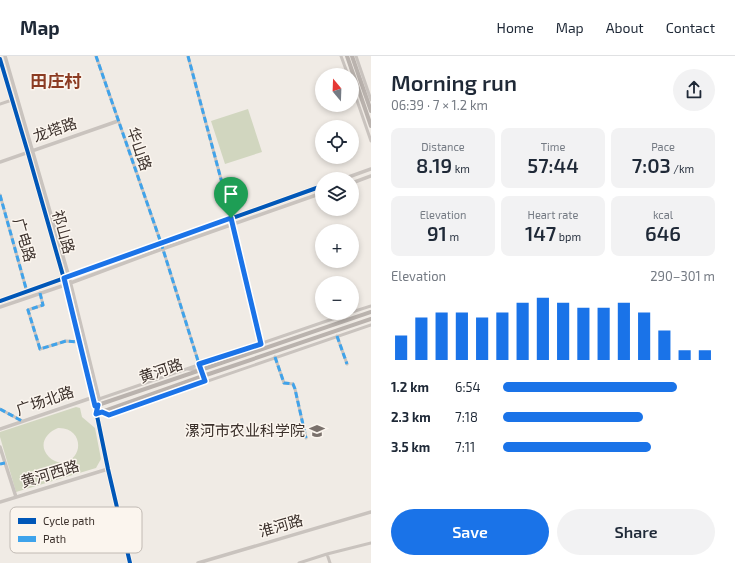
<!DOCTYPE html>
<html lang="en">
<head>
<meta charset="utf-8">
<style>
	body { margin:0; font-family:"Exo 2","Noto Sans SC",sans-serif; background:#f2f2f3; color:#1f2937; height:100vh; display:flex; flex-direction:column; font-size:15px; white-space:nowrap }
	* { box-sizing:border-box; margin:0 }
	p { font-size:13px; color:#747a83 }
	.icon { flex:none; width:22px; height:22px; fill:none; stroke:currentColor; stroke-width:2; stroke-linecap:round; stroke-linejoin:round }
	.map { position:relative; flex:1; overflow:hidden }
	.side { display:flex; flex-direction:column; background:#fff; width:364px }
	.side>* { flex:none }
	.needle { width:26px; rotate:341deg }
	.buttons { position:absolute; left:315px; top:12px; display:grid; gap:8px }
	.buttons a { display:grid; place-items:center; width:44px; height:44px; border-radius:50%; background:#fff; box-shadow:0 2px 6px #0003; font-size:20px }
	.pin { position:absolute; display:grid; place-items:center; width:34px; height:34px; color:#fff; margin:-41px -17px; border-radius:50% 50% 50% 0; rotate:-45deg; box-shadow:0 0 4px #0007 }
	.pin .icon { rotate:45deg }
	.round { display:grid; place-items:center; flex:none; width:42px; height:42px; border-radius:21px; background:#f2f2f3 }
	.overview { display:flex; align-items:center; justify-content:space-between; height:68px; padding:0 20px }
	h1 { font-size:22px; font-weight:600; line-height:30px }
	.figures { display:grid; grid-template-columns:repeat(3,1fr); gap:6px; height:68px; padding:4px 20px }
	.figures div { display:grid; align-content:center; border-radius:8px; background:#f2f2f3; text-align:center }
	.figures b { font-size:20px; font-weight:600 }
	.figures small { font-size:11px; font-weight:400 }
	.figures p { font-size:11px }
	.chart { height:112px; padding:8px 20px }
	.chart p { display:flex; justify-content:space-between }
	.chart svg { width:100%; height:72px; margin-top:4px; stroke:#1a73e8; stroke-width:6 }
	.action { display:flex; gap:8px; margin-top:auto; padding:8px 20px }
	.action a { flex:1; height:46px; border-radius:24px; background:#1a73e8; color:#fff; font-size:16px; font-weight:600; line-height:46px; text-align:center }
	.action a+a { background:#f2f2f3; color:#1f2937 }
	ul { padding:0 20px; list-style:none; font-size:13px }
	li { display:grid; grid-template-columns:64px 48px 1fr; align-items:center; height:30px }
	li i { height:10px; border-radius:5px; background:#1a73e8 }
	header { display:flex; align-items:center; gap:24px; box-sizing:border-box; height:56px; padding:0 20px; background:#fff; border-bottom:1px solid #e0e1e3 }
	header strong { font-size:19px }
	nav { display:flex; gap:22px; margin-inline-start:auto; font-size:14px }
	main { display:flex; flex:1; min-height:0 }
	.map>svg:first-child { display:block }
</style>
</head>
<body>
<header>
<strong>Map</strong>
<nav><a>Home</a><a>Map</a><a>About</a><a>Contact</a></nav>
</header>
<main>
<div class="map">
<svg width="371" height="507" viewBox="0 0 371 507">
	<rect width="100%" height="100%" fill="#f0ebe5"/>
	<path fill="#d1d6bf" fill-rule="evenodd" d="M 248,53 L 262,96 L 225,108 L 211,65 Z
		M 76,351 L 80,352 L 82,361 L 95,372 L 101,403 L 96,412 L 16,436 L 0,381 L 0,376 ZM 58,372 C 84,371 84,404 63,406 C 58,407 53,405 49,401 C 38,390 45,377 58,372 Z"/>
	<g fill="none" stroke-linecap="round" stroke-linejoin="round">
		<path stroke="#c9c3be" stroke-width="3" d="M 96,0 L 161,187 L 199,308
			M 188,0 L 233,168 L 261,287
			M 341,0 L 348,19
			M 356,0 L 371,44
			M 352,30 L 371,85
			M 0,48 L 12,44
			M 0,139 L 27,236
			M 40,237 L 43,249 L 28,254 L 40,293 L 66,285 L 79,286
			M 352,256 L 371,250
			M 337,280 L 347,308
			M 275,301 L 284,327 L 293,328 L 295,333 L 306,382
			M 187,313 L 199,314
			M 99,343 L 350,257
			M 0,353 L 22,365
			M 102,356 L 109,359 L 371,269
			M 327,498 L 330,507
			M 299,507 L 327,498 L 371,487"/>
		<path stroke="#c9c3be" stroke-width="3.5" d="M 5,0 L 69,221 L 99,343 L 97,351
			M 0,3 L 28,97 L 64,223 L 95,350 L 108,413 L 130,507
			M 0,106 L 118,65
			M 343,123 L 371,113
			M 352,127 L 371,120
			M 0,245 L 322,130
			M 0,251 L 65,229 L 162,193 L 322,137
			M 0,373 L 94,341
			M 0,391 L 16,441
			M 0,446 L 108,413
			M 198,507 L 371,456"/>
		<path stroke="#bab3ae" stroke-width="4" d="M 347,0 L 371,70
			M 352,0 L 371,55
			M 199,308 L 205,325
			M 95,350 L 371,256
			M 96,358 L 203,320 L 371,263"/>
		<path stroke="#3fa3eb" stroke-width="3" stroke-dasharray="6 3" stroke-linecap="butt" d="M 96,0 L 161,187 L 199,308
			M 188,0 L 233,168 L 261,287
			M 0,139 L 27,236
			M 40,237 L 43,249 L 28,254 L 40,293 L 66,285 L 79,286
			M 337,280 L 347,308
			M 275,301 L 284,327 L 293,328 L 295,333 L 306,382
			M 0,353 L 22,365
			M 0,408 L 5,407"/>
		<g stroke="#fbf5ee" stroke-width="6">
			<path id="cycleway" d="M 0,3 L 28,97 L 64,223 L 95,350 L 108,413 L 130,507
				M 0,245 L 322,130"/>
		</g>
		<use href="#cycleway" stroke="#0057b8" stroke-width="4"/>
	</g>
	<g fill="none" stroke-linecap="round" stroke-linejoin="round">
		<g stroke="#fff" stroke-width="8">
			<path id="route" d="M 231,162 L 261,288 L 199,308 L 205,325 L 109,359 L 102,356 L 96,358 L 98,349 L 95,350 L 64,222 Z"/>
		</g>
		<use href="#route" stroke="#1a73e8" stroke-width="5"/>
	</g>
	<defs>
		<g id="school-bare" transform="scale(1.2)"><path d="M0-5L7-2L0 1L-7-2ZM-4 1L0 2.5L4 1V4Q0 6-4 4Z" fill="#7a716c" stroke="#fbf5ee" stroke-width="2.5" paint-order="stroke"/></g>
	</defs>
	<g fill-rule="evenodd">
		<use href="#school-bare" x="317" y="375"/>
	</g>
	<g text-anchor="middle" stroke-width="3" stroke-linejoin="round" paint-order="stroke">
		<g font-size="15" fill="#3b302b" stroke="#fbf5ee">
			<text transform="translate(55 74) rotate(-19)" y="5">龙塔路</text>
			<text transform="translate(139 93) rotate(71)" y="5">华山路</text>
			<text transform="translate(63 176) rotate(74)" y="5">祁山路</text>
			<text transform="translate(24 184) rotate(74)" y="5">广电路</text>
			<text transform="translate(161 315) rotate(-19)" y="5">黄河路</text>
			<text transform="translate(45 345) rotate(-19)" y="5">广场北路</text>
			<text transform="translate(50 418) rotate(-17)" y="5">黄河西路</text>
			<text transform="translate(281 470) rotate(-16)" y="5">淮河路</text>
		</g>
		<g font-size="15" fill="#3b302b" stroke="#fbf5ee" text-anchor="end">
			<text x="305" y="380">漯河市农业科学院</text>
		</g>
		<g font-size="17" font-weight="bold" fill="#8c3b22" stroke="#fbf5ee">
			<text x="56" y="31">田庄村</text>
		</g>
	</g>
	<rect x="10" y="451" width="132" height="46" rx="6" fill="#fbf5ee" stroke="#c1bab4" stroke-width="1"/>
	<rect x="18" y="462" width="18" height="6" fill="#0057b8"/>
	<rect x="18" y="480" width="18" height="6" fill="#3fa3eb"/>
	<g font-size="11" fill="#3b302b">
		<text x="43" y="469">Cycle path</text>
		<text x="43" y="487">Path</text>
	</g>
</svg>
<div class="buttons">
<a><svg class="needle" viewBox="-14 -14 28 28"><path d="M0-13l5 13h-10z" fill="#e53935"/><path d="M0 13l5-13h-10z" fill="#747a83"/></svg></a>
<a><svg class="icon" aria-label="locate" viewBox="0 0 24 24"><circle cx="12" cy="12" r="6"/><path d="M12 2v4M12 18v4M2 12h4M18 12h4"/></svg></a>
<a><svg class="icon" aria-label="layers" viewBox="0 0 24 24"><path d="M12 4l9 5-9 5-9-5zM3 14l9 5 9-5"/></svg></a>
<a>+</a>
<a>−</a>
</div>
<div class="pin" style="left:231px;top:162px;background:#1e9e55"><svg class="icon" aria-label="arrive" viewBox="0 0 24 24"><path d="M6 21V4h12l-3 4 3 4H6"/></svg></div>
</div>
<section class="side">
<div class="overview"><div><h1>Morning run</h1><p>06:39 · 7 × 1.2 km</p></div><a class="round"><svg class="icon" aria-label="share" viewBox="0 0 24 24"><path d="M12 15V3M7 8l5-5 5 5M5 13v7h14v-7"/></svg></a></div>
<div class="figures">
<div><p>Distance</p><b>8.19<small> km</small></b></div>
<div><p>Time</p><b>57:44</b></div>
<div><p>Pace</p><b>7:03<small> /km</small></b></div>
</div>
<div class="figures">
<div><p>Elevation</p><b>91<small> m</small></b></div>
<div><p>Heart rate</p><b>147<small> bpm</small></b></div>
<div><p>kcal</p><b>646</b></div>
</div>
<div class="chart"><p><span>Elevation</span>290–301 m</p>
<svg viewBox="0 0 160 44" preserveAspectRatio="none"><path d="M5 44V29M15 44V18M25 44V15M35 44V15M45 44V18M55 44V15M65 44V9M75 44V6M85 44V9M95 44V12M105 44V12M115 44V9M125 44V15M135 44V26M145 44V38M155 44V38"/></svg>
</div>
<ul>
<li><b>1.2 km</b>6:54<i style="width:82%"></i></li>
<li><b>2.3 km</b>7:18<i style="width:66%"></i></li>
<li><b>3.5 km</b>7:11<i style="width:70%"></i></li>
</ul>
<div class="action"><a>Save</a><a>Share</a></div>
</section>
</main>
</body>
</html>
